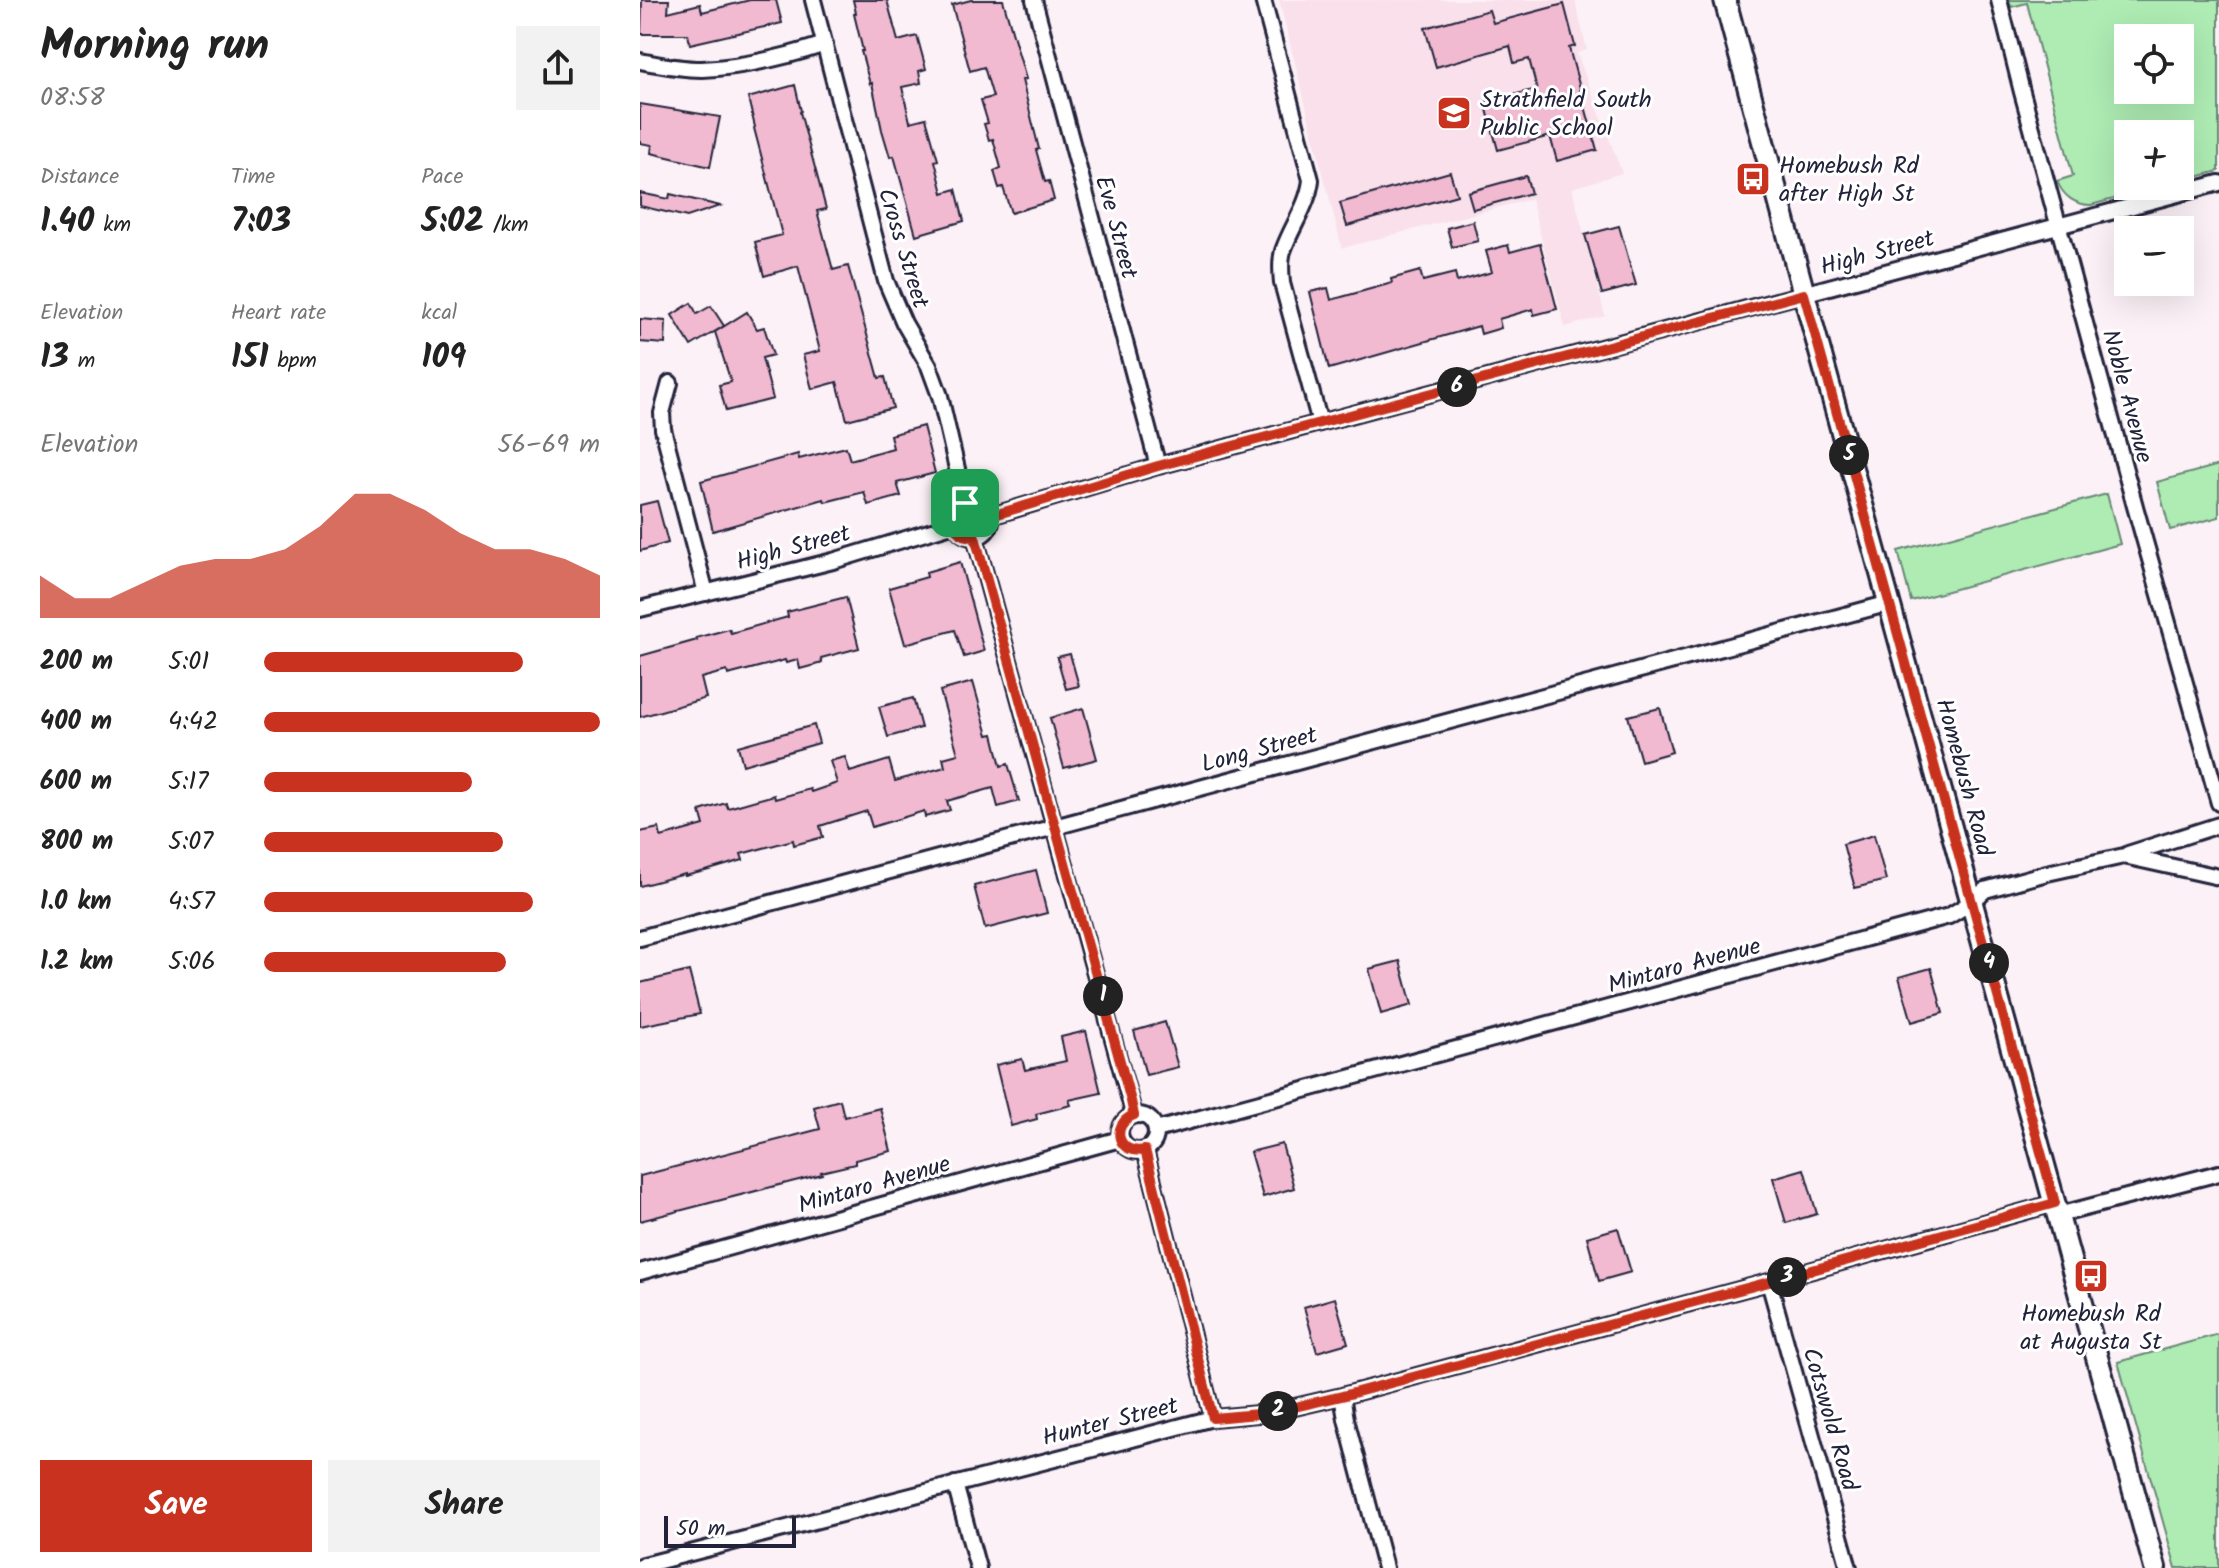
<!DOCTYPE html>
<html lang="en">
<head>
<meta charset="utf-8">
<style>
	body { margin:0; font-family:Kalam,sans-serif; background:#f2f2f2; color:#222; height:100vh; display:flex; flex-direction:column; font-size:30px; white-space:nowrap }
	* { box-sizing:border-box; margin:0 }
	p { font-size:26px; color:#767676 }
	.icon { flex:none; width:44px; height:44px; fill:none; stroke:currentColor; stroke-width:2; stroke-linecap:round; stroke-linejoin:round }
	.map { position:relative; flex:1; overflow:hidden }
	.drawer { display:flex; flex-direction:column; background:#fff; width:640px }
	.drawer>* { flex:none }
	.tools { position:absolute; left:1474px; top:24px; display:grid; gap:16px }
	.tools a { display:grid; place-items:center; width:80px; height:80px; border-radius:0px; background:#fff; box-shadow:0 8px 32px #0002; font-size:40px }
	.scale { position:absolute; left:24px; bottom:20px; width:132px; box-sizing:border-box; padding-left:8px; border:4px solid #22223b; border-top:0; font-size:22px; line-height:28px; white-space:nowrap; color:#22223b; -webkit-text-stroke:6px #fff; paint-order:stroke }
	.pin { position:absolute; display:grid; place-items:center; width:68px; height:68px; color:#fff; margin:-34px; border-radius:16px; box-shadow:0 4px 12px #0006 }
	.km { position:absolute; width:40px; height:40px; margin:-20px; border-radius:50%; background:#222; color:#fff; font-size:22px; line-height:40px; text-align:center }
	.round { display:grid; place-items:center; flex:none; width:84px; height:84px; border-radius:0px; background:#f2f2f2 }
	.headline { display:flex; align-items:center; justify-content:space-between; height:136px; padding:0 40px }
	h1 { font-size:44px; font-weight:800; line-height:60px }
	.metrics { display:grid; grid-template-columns:repeat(3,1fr); gap:12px; height:136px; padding:8px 40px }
	.metrics div { display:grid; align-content:center }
	.metrics b { font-size:34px; font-weight:800 }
	.metrics small { font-size:22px; font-weight:400 }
	.metrics p { font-size:22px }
	.chart { height:224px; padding:16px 40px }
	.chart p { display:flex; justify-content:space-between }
	.chart svg { width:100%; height:144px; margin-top:8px; fill:#c8321e; opacity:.7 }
	.primary-button { display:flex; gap:16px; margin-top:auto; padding:16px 40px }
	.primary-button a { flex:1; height:92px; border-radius:0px; background:#c8321e; color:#fff; font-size:32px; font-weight:800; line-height:92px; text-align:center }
	.primary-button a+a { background:#f2f2f2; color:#222 }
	ul { padding:0 40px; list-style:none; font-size:26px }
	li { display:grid; grid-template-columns:128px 96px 1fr; align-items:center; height:60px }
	li i { height:20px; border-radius:10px; background:#c8321e }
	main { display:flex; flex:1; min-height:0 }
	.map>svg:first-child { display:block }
</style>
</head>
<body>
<main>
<section class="drawer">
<div class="headline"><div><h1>Morning run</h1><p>08:58</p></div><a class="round"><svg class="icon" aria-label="share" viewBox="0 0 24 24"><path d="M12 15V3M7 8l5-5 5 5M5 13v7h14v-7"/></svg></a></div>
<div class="metrics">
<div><p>Distance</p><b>1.40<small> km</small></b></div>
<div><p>Time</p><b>7:03</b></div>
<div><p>Pace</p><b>5:02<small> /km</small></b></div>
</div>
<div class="metrics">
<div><p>Elevation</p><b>13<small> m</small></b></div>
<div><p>Heart rate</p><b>151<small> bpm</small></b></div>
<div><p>kcal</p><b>109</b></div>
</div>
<div class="chart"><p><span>Elevation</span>56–69 m</p>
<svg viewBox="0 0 160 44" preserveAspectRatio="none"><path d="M0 44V31L10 38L20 38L30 33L40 28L50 26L60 26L70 23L80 16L90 6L100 6L110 11L120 18L130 23L140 23L150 26L160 31V44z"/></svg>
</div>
<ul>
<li><b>200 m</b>5:01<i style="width:77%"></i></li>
<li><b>400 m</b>4:42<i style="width:100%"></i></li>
<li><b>600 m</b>5:17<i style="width:62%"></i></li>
<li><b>800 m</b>5:07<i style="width:71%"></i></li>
<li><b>1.0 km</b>4:57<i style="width:80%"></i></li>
<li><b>1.2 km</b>5:06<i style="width:72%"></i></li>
</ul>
<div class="primary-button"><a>Save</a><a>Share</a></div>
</section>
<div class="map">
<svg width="1579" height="1568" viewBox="0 0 1579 1568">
	<rect width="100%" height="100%" fill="#fcf1f6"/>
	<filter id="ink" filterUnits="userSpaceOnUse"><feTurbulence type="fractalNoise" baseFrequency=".0125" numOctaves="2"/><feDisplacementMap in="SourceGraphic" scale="16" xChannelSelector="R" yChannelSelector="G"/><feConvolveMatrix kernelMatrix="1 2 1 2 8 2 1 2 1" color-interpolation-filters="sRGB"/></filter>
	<g filter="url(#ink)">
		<path fill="#f9e0eb" d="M 639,0 L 935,0 L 947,50 L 937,53 L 982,173 L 932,188 L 965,316 L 925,327 L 891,199 L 702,248 Z"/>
		<path fill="#aeecb3" stroke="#688777" stroke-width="2" fill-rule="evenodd" d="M 1369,0 L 1579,0 L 1579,171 L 1540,181 L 1540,134 L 1488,134 L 1488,186 L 1522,186 L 1451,205 C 1435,205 1423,196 1417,181 L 1433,176 L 1387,3 L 1371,7 ZM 1488,38 L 1540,38 L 1540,90 L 1488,90 Z
			M 1579,465 L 1579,517 L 1530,530 L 1517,482 Z
			M 1467,494 L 1480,544 L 1271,601 L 1258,551 Z
			M 1579,1334 L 1579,1568 L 1536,1568 L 1478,1362 Z"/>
		<path fill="#f1bad1" stroke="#22223b" stroke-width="2" d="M 2,0 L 29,0 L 28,12 L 60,4 L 62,12 L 110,0 L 136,0 L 142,23 L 50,44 L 48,34 L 1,34 Z
			M 213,0 L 247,0 L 258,41 L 277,36 L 286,69 L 279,71 L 281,83 L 262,87 L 270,122 L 286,118 L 298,160 L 295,161 L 303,193 L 316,189 L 324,221 L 276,235 L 254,156 L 250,157 L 242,130 L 232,83 L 230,84 L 221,51 L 223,51 L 214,14 L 216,13 Z
			M 331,0 L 363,0 L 386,79 L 382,80 L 399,149 L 396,150 L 405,182 L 409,181 L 414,200 L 371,213 L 363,187 L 359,188 L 354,171 L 361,168 L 353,139 L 349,140 L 344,124 L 348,123 L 341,100 L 353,97 L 344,67 L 330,71 L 312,5 Z
			M 924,4 L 935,46 L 929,48 L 957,150 L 917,161 L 910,136 L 858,150 L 845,102 L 897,89 L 889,59 L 874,63 L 870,46 L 796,67 L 785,28 L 849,10 L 853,23 Z
			M 155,85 L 161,111 L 160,112 L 186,209 L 177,211 L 193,270 L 208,266 L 239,378 L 245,377 L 253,408 L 207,420 L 197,382 L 172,389 L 163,355 L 180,351 L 158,266 L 124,276 L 115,242 L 142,235 L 114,128 L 115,127 L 108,98 Z
			M 0,104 L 80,117 L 70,167 L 11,153 L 12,145 L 0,143 Z
			M 810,172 L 817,195 L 707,226 L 700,203 Z
			M 886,176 L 891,193 L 833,209 L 828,192 Z
			M 0,193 L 29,199 L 30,194 L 80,206 L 47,217 L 0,206 Z
			M 833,221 L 838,241 L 812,247 L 807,228 Z
			M 979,226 L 996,285 L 962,294 L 945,235 Z
			M 900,244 L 917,309 L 894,315 L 893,309 L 859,319 L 861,328 L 841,334 L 839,326 L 689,369 L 670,292 L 688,288 L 691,300 L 752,283 L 751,279 L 780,271 L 783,281 L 815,273 L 817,282 L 852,272 L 846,251 L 868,245 L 870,252 Z
			M 51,303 L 57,314 L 71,306 L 84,326 L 51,346 L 32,315 Z
			M 107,312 L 117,329 L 124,327 L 133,355 L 122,358 L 133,399 L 86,411 L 79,385 L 91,382 L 75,332 Z
			M 0,319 L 26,321 L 25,344 L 0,342 Z
			M 283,426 L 295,473 L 257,483 L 261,496 L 228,505 L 224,492 L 185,502 L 184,499 L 73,531 L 61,481 L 158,454 L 159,459 L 206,447 L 210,460 L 253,448 L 250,435 Z
			M 17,501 L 28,543 L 0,551 L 0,505 Z
			M 320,562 L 344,651 L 324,657 L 315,630 L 265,644 L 249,588 L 287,577 L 286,572 Z
			M 206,597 L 219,648 L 181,658 L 182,663 L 160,669 L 158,660 L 146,663 L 145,660 L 88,675 L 87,671 L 61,678 L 66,698 L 0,717 L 0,656 L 57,640 L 56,638 L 89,629 L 91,633 L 148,617 L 147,612 Z
			M 430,654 L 439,686 L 426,689 L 417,657 Z
			M 333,682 L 348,735 L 353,734 L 361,766 L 368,764 L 379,801 L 358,807 L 353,788 L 307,801 L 310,810 L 285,817 L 284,811 L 232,827 L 227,811 L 180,826 L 183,837 L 154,845 L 153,840 L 101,854 L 103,860 L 69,870 L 45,876 L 45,874 L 0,886 L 0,832 L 19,828 L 21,837 L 64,825 L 60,811 L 86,803 L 88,808 L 134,795 L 135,799 L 170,789 L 171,792 L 197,783 L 190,761 L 205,757 L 210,772 L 249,760 L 255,781 L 305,767 L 303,758 L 318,754 L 300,691 Z
			M 273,698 L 281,728 L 248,737 L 239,707 Z
			M 443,708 L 457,759 L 424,768 L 410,718 Z
			M 1020,708 L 1032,752 L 1001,761 L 988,716 Z
			M 174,725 L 179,743 L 103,765 L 98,746 Z
			M 1234,835 L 1246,880 L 1215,888 L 1203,844 Z
			M 396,870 L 407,913 L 345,929 L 334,886 Z
			M 760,961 L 772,1005 L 741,1014 L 729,969 Z
			M 1291,968 L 1303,1013 L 1272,1022 L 1259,977 Z
			M 49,971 L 60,1014 L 0,1026 L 0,983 Z
			M 525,1022 L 538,1067 L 506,1075 L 494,1031 Z
			M 446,1031 L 461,1093 L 429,1100 L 431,1105 L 396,1114 L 397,1119 L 371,1126 L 356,1065 L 382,1059 L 385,1070 L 426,1061 L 421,1037 Z
			M 200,1100 L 204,1117 L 240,1108 L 251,1151 L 215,1160 L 215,1164 L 181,1172 L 182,1174 L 0,1221 L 0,1176 L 180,1129 L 174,1107 Z
			M 642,1144 L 654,1188 L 623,1197 L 610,1152 Z
			M 1164,1169 L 1177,1214 L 1146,1223 L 1133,1178 Z
			M 978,1228 L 991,1272 L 959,1281 L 947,1237 Z
			M 695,1298 L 708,1343 L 677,1352 L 664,1307 Z"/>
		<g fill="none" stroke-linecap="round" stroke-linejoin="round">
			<g stroke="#22223b" stroke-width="20">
				<path id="minor" d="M 173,0 L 246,281 L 264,323 L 289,366 L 300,396 L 325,503
					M 394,0 L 518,466
					M 623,0 L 671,180 C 668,206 651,227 643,251 C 640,261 641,273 642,283 L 680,423
					M 1359,0 L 1382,92 L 1496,510 L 1579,803
					M 0,61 C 20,65 42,69 62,69 C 104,67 146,57 185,44
					M 30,383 L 22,413 L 23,429 L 66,593
					M315 519a18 18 0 1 1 36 0a18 18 0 1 1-36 0Z
					M 351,516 L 518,466 L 1579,183
					M 335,537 L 494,1115
					M 0,609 L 193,561 L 315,524
					M 1488,854 L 1579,825
					M 0,938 L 1250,603
					M480 1133a18 18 0 1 1 36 0a18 18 0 1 1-36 0Z
					M 516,1130 L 1309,916 L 1332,902 L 1345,890 L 1407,873 L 1484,856 L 1579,877
					M 505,1150 L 573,1418
					M 1418,1215 L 1579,1173
					M 0,1272 L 480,1139
					M 1129,1282 L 1209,1568
					M 702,1396 L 706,1419 L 745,1568
					M 315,1484 L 338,1568
					M 0,1566 L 573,1418 L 629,1413 L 702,1396 L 1129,1282 L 1415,1203"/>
			</g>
			<g stroke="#22223b" stroke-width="26">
				<path id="secondary" d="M 1085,0 L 1164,294 L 1515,1568"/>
			</g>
			<use href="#minor" stroke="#fff" stroke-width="14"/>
			<use href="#secondary" stroke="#fff" stroke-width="20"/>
		</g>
	</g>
	<g fill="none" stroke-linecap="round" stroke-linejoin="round" filter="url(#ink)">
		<g stroke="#fff" stroke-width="16">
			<path id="route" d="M 1164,294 L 1415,1203 L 1129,1282 L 702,1396 L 629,1413 L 573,1418 L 505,1150 C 478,1156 469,1125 494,1115 L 491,1101 L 335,537 C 290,536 332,472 351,516 L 518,466 Z"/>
		</g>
		<use href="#route" stroke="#c8321e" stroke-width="10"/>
	</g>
	<defs>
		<g id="school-square" transform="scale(1.8)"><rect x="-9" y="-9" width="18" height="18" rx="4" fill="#c8321e" stroke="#fff"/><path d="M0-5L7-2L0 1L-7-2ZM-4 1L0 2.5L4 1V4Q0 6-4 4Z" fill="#fff"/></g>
		<g id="bus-square" transform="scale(1.8)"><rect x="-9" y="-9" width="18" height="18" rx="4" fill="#c8321e" stroke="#fff"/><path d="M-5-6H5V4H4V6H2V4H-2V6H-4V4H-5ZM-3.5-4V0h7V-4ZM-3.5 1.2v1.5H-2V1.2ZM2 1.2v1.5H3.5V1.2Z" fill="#fff"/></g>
	</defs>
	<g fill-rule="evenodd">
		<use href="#school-square" x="814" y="113"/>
		<use href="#bus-square" x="1113" y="179"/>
		<use href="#bus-square" x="1451" y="1276"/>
	</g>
	<g text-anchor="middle" stroke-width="6" stroke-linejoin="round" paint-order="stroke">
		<g font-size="24" fill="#22223b" stroke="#fff" text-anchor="start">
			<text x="840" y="107">Strathfield South<tspan x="840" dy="28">Public School</tspan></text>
			<text x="1139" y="173">Homebush Rd<tspan x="1139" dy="28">after High St</tspan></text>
			<text x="1451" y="1321" text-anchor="middle">Homebush Rd<tspan x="1451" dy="28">at Augusta St</tspan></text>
		</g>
		<g font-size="24" fill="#22223b" stroke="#fff">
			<text transform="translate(477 227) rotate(75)" y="8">Eve Street</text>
			<text transform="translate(264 248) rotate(73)" y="8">Cross Street</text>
			<text transform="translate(1237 252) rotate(-15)" y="8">High Street</text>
			<text transform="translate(1488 396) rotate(75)" y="8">Noble Avenue</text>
			<text transform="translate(153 547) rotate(-15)" y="8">High Street</text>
			<text transform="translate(619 749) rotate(-15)" y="8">Long Street</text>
			<text transform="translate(1325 777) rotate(75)" y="8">Homebush Road</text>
			<text transform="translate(1044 965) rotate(-15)" y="8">Mintaro Avenue</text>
			<text transform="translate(234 1184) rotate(-16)" y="8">Mintaro Avenue</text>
			<text transform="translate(1191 1419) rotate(74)" y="8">Cotswold Road</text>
			<text transform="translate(470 1421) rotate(-14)" y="8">Hunter Street</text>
		</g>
	</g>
</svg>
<div class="tools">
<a><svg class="icon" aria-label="locate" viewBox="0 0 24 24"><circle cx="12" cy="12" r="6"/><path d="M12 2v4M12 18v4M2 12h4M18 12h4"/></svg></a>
<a>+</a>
<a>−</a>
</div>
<div class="scale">50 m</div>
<div class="pin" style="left:325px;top:503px;background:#1e9e55"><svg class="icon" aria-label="arrive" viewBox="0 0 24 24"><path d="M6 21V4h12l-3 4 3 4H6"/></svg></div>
<b class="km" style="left:463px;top:996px">1</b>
<b class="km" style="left:638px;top:1411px">2</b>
<b class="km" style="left:1147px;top:1277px">3</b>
<b class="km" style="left:1349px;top:963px">4</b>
<b class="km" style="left:1209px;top:455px">5</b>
<b class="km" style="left:817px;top:387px">6</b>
</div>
</main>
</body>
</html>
